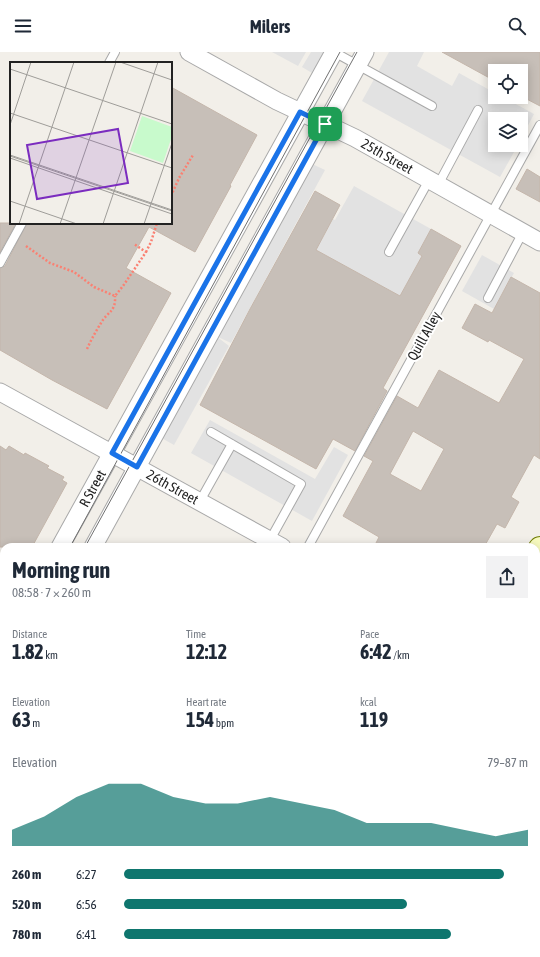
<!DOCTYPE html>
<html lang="en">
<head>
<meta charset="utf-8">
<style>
	body { margin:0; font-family:"Asap Condensed",sans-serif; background:#f2f2f3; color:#1f2937; height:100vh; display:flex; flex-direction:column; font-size:15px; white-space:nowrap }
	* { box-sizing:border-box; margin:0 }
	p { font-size:13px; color:#747a83 }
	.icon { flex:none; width:22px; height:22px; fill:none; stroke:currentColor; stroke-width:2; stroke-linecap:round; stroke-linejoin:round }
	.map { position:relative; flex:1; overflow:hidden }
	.details { position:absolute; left:0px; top:491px; width:540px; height:414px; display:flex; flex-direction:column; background:#fff; border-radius:12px 12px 0 0; box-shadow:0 2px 10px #0003 }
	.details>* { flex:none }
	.buttons { position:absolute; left:488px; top:12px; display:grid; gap:8px }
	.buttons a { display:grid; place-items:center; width:40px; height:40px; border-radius:0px; background:#fff; box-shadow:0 2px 10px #0003; font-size:20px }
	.pin { position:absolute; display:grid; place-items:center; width:34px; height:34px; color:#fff; margin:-17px; border-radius:8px; box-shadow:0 2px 6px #0006 }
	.round { display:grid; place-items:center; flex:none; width:42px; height:42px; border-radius:0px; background:#f2f2f3 }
	.summary { display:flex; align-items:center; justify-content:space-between; height:68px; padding:0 12px }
	h1 { font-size:22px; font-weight:700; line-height:30px }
	.stats { display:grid; grid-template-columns:repeat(3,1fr); gap:6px; height:68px; padding:4px 12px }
	.stats div { display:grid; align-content:center }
	.stats b { font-size:20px; font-weight:700 }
	.stats small { font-size:11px; font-weight:400 }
	.stats p { font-size:11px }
	.chart { height:112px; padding:8px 12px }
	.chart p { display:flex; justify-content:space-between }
	.chart svg { width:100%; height:72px; margin-top:4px; fill:#0f766e; opacity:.7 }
	ul { padding:0 12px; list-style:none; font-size:13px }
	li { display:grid; grid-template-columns:64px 48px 1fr; align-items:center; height:30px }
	li i { height:10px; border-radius:5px; background:#0f766e }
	header { display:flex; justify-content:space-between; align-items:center; height:52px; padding:0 12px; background:#fff; font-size:18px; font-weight:700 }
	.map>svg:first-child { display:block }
</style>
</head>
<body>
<header><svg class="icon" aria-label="menu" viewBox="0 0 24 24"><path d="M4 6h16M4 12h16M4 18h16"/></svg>Milers<svg class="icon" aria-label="search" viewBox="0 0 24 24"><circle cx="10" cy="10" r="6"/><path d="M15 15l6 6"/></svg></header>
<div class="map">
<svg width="540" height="905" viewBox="0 0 540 905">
	<rect width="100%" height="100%" fill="#f2efe9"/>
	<path fill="#e2e2e2" d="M 272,0 L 306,0 L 298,14 Z
		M 311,0 L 330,0 L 317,24 L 302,15 Z
		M 389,0 L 424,0 L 417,14 L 452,34 L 459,21 L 495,41 L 495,45 L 503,45 L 534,62 L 521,87 L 521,67 L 495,67 L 495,93 L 518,93 L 500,125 L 362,49 Z
		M 310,111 L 325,118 L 231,291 L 216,284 L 229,294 L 174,393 L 158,384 Z
		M 354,134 L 431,177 L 418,201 L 422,204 L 400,244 L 316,198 L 333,167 L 335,168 Z
		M 482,203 L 514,221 L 494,257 L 462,239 Z
		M 210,368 L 315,427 L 334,395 L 348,403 L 312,469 L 191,401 Z
		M 53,901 L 77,901 L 75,905 L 51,905 Z"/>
	<path fill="#c7bfb8" stroke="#c4b6ab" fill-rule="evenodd" d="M 442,0 L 540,0 L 540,54 L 521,44 L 521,19 L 495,19 L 495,29 Z
		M 171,35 L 257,83 L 230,133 L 231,134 L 195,200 L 149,175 L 126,216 L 171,241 L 107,357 L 52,328 L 0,298 L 0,216 L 5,214 L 27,171 L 171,171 Z
		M 527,117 L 540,125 L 540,150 L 516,137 Z
		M 315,139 L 340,153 L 316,198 L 400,244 L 422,204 L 418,201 L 431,177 L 461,194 L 383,336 L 387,339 L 355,399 L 333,387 L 316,417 L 200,353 L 250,257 Z
		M 0,171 L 16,171 L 0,200 Z
		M 511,225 L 540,241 L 540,407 L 534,403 L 511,445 L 519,450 L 505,476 L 497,472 L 484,495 L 374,495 L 379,485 L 343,464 L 373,409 L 364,404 L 397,344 L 418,356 L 439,318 L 499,351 L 524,307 L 489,288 L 488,290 L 462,276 L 475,252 L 492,261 ZM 413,379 L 444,397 L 421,439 L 390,422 Z
		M 0,394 L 6,398 L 9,394 L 24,403 L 25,401 L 49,414 L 47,416 L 64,425 L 62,428 L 67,431 L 32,495 L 0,495 Z"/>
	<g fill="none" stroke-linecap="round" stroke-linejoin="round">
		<g stroke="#a9a9a9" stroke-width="10">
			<path id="lane" d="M 334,0 L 432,54
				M 109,11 L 115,0
				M 438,133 L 478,58
				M 389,200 L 429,128
				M 0,211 L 22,171
				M 488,246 L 523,180
				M 211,380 L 301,432 L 270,488
				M 200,449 L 232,392
				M 308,495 L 540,73
				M 0,563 L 4,565
				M 82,905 L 85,901"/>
		</g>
		<g stroke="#a9a9a9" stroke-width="19">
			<g id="street">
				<path id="s1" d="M 189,0 L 277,49 L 355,86 L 540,190"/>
				<path id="s2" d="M 0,340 L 282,495"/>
				<path id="s3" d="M 60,495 L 334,0"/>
				<path d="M 93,495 L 365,0"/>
				<path d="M 0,604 L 4,597"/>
				<path d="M 536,636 L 540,638"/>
				<path d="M 0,663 L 4,656"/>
				<path d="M 0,786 L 4,788"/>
				<path d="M 212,901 L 219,905"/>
			</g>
		</g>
		<g stroke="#707d05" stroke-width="24">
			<path id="secondary" d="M 536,503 L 540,496
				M 316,905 L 318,901"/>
		</g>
		<path stroke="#fa8072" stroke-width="2.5" stroke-dasharray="2 2" stroke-linecap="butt" d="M 171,144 L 179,126 L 193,103
			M 26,194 L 50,211 L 74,220 L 94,235 L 115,244 L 123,234 L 146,200 L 134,192
			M 146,200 L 151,190 L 157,171
			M 87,297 C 91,288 96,279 101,271 C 108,259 116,260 115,244"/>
		<use href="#lane" stroke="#fff" stroke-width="8"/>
		<use href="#street" stroke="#fff" stroke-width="17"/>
		<use href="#secondary" stroke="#f7fabf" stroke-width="22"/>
		<path stroke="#707070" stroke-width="1" d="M 70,495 L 340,0
			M 85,495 L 357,0
			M 0,621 L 4,614
			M 0,650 L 4,642"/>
	</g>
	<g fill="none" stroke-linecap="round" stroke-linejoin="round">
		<g stroke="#fff" stroke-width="8">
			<path id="route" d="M 300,60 L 325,72 L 137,415 L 112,401 Z"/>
		</g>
		<use href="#route" stroke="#1a73e8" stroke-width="5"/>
	</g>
	<g text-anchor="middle" stroke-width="4" stroke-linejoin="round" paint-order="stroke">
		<g font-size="14" fill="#222" stroke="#fff">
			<text dy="5" stroke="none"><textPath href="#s1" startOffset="224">25th Street</textPath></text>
			<text transform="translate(424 284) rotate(-61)" y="5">Quill Alley</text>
			<text dy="5" stroke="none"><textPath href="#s2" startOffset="197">26th Street</textPath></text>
			<text dy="5" stroke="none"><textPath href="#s3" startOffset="67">R Street</textPath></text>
		</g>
	</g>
	<g transform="translate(10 10)">
		<rect width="162" height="162" fill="#f2efe9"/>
		<path d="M 132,54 L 162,65 L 162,74 L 153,101 L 120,89 Z" fill="#c8facc"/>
		<path fill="none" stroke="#9f9d99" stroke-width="1" d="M 110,0 L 162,18M 0,7 L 162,62M 0,51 L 162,106M 0,63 L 21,0M 0,93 L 162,148M 0,94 L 162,149M 0,96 L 162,152M 0,139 L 67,162M 9,162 L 64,0M 50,162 L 106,0M 93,162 L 148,0M 134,162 L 162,81"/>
		<path fill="#7b2cbf" fill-opacity="0.15" stroke="#7b2cbf" stroke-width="2" d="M 108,67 L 118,121 L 27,137 L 17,83 Z"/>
		<rect width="162" height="162" fill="none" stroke="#222" stroke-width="2"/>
	</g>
</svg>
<div class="buttons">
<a><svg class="icon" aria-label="locate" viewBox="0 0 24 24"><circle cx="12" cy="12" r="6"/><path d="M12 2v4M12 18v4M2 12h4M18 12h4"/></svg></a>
<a><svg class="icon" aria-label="layers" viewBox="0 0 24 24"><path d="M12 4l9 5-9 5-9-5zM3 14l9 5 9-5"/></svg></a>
</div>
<div class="pin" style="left:325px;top:72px;background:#1e9e55"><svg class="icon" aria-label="arrive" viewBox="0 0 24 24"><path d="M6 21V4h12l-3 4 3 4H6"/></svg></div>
<section class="details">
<div class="summary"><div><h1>Morning run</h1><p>08:58 · 7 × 260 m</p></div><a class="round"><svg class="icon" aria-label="share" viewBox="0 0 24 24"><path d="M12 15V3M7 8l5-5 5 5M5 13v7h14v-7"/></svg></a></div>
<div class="stats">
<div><p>Distance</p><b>1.82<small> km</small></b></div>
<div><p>Time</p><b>12:12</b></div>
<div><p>Pace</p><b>6:42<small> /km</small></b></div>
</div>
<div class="stats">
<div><p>Elevation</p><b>63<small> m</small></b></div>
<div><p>Heart rate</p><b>154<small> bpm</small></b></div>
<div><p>kcal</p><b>119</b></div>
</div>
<div class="chart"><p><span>Elevation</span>79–87 m</p>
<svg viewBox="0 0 160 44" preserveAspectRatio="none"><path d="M0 44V34L10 26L20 14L30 6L40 6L50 14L60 18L70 18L80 14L90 18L100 22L110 30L120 30L130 30L140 34L150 38L160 34V44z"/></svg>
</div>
<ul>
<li><b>260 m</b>6:27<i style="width:94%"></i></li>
<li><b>520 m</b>6:56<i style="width:70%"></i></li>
<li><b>780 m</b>6:41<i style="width:81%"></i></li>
</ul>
</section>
</div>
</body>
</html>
